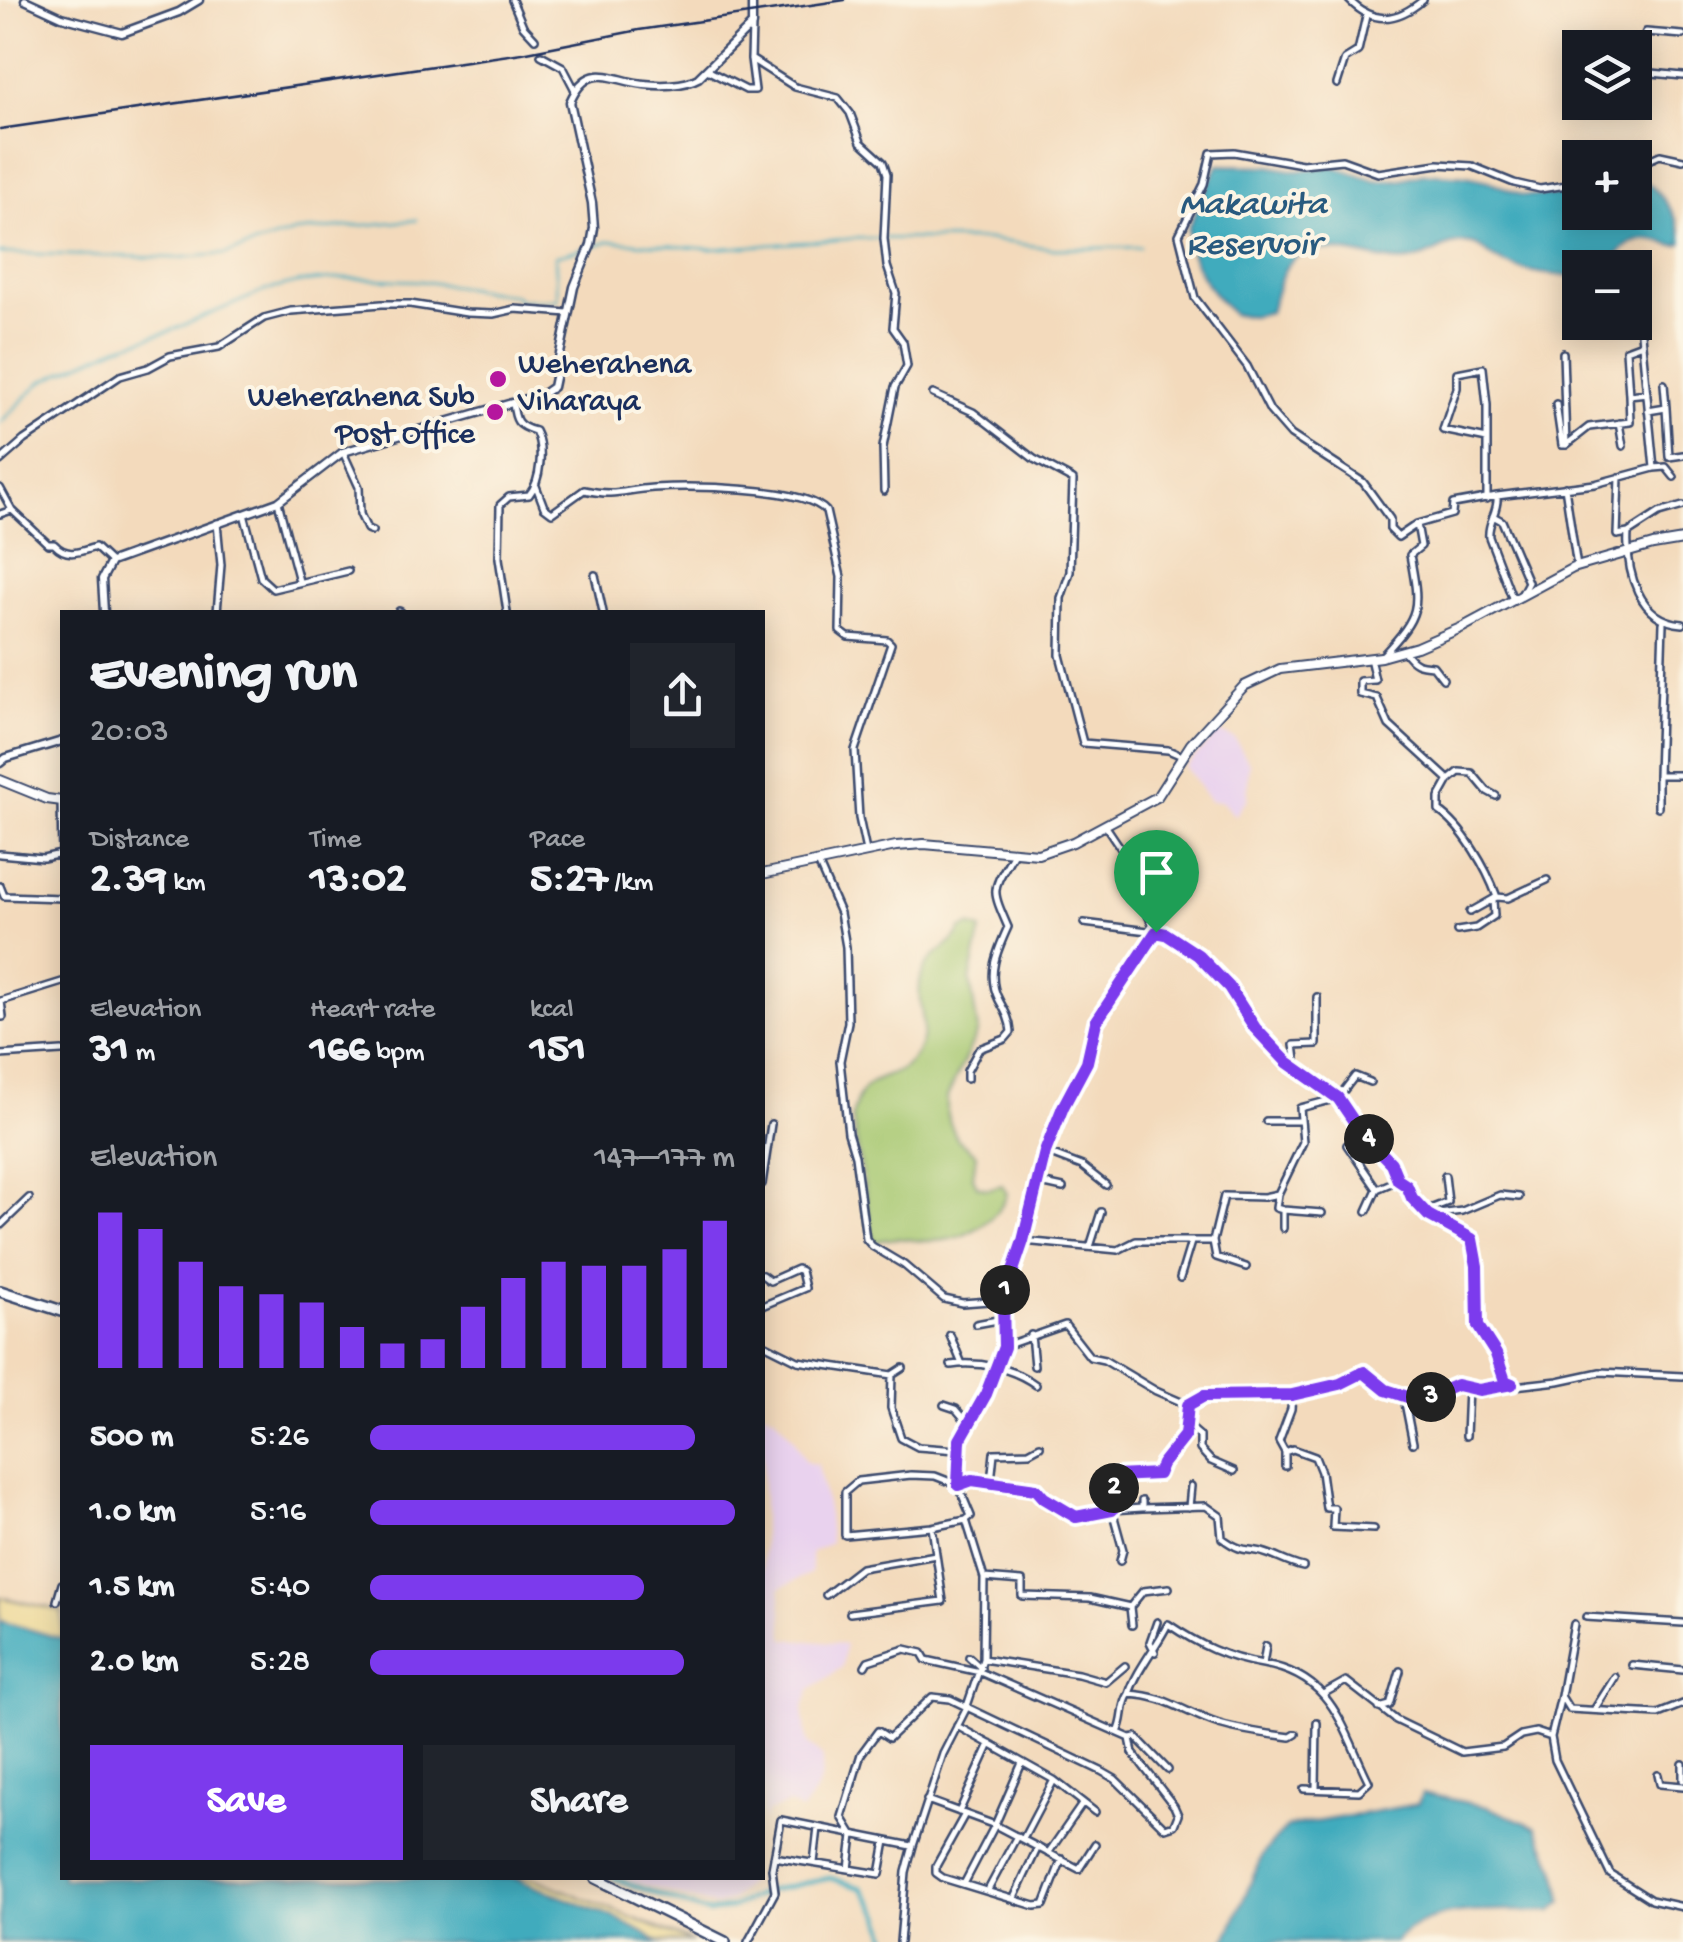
<!DOCTYPE html>
<html lang="en">
<head>
<meta charset="utf-8">
<style>
	body { margin:0; font-family:"Gochi Hand",sans-serif; background:#20242c; color:#f1f3f6; height:100vh; display:flex; flex-direction:column; font-size:38px; white-space:nowrap }
	* { box-sizing:border-box; margin:0 }
	p { font-size:32px; color:#9ea1a6 }
	.icon { flex:none; width:55px; height:55px; fill:none; stroke:currentColor; stroke-width:2; stroke-linecap:round; stroke-linejoin:round }
	.map { position:relative; flex:1; overflow:hidden }
	.details { position:absolute; left:60px; top:610px; width:705px; height:1270px; display:flex; flex-direction:column; background:#171b24; border-radius:0px; box-shadow:0 5px 25px #0003 }
	.details>* { flex:none }
	.buttons { position:absolute; left:1562px; top:30px; display:grid; gap:20px }
	.buttons a { display:grid; place-items:center; width:90px; height:90px; border-radius:0px; background:#171b24; box-shadow:0 5px 25px #0003; font-size:50px }
	.pin { position:absolute; display:grid; place-items:center; width:85px; height:85px; color:#fff; margin:-102px -42px; border-radius:50% 50% 50% 0; rotate:-45deg; box-shadow:0 0 10px #0007 }
	.pin .icon { rotate:45deg }
	.km { position:absolute; width:50px; height:50px; margin:-25px; border-radius:50%; background:#222; color:#fff; font-size:28px; line-height:50px; text-align:center }
	.round { display:grid; place-items:center; flex:none; width:105px; height:105px; border-radius:0px; background:#20242c }
	.summary { display:flex; align-items:center; justify-content:space-between; height:170px; padding:0 30px }
	h1 { font-size:55px; font-weight:700; line-height:75px }
	.figures { display:grid; grid-template-columns:repeat(3,1fr); gap:15px; height:170px; padding:10px 30px }
	.figures div { display:grid; align-content:center }
	.figures b { font-size:42px; font-weight:700 }
	.figures small { font-size:28px; font-weight:400 }
	.figures p { font-size:28px }
	.chart { height:280px; padding:20px 30px }
	.chart p { display:flex; justify-content:space-between }
	.chart svg { width:100%; height:180px; margin-top:10px; stroke:#7c3aed; stroke-width:6 }
	.primary-button { display:flex; gap:20px; margin-top:auto; padding:20px 30px }
	.primary-button a { flex:1; height:115px; border-radius:0px; background:#7c3aed; color:#fff; font-size:40px; font-weight:700; line-height:115px; text-align:center }
	.primary-button a+a { background:#20242c; color:#f1f3f6 }
	ul { padding:0 30px; list-style:none; font-size:32px }
	li { display:grid; grid-template-columns:160px 120px 1fr; align-items:center; height:75px }
	li i { height:25px; border-radius:12px; background:#7c3aed }
	.map>svg:first-child { display:block }
</style>
</head>
<body>
<div class="map">
<svg width="1683" height="1942" viewBox="0 0 1683 1942">
	<rect width="100%" height="100%" fill="#fcf5e5"/>
	<filter id="ink" filterUnits="userSpaceOnUse"><feTurbulence type="fractalNoise" baseFrequency=".01" numOctaves="2"/><feDisplacementMap in="SourceGraphic" scale="20" xChannelSelector="R" yChannelSelector="G"/><feConvolveMatrix kernelMatrix="1 2 1 2 8 2 1 2 1" color-interpolation-filters="sRGB"/></filter>
	<filter id="wash" filterUnits="userSpaceOnUse"><feTurbulence type="fractalNoise" baseFrequency=".0048" numOctaves="4" result="noise"/><feDisplacementMap in="SourceGraphic" scale="40" xChannelSelector="R" yChannelSelector="G"/><feGaussianBlur stdDeviation="2.25" result="paint"/><feColorMatrix in="noise" values="0 0 0 0 0 0 0 0 0 0 0 0 0 0 0 0 0 1.4 0 .05"/><feComposite in="paint" operator="in"/></filter>
	<g filter="url(#wash)">
		<rect width="100%" height="100%" fill="#f3dabc"/>
		<path fill="#e9d2ee" d="M 1220,732 L 1235,739 L 1249,763 L 1247,799 L 1235,816 L 1221,801 L 1210,801 L 1185,767 Z
			M 763,1411 L 775,1416 L 794,1439 L 806,1462 L 818,1465 L 828,1514 L 830,1543 L 811,1552 L 811,1573 L 780,1588 L 784,1639 L 845,1644 L 842,1667 L 810,1690 L 803,1708 L 807,1743 L 823,1758 L 821,1779 L 816,1791 L 802,1811 L 788,1804 L 767,1812 L 763,1823 Z
			M 623,1878 L 752,1878 L 732,1900 L 715,1906 Z"/>
		<path fill="#a6c76f" stroke="#607b66" stroke-width="2.5" d="M 970,926 L 981,930 L 970,980 L 978,1031 L 947,1097 L 947,1116 L 957,1139 L 976,1154 L 973,1177 L 977,1186 L 988,1189 L 1002,1185 L 1007,1194 C 1000,1218 968,1237 945,1240 C 918,1245 903,1233 874,1242 L 852,1117 C 863,1065 891,1088 914,1057 C 935,1029 912,1003 922,974 C 929,953 953,948 961,929 Z"/>
		<path fill="#eeda9e" stroke="#84847e" stroke-width="2.5" d="M 0,1597 L 62,1611 L 62,1639 L 0,1621 Z
			M 513,1878 L 534,1878 L 692,1942 L 659,1942 L 616,1918 Z"/>
		<path fill="#3fabbd" stroke="#2d6d8e" stroke-width="2.5" d="M 1218,165 L 1268,166 L 1297,171 L 1332,166 L 1374,180 L 1398,180 L 1425,173 L 1466,176 L 1489,181 L 1521,195 L 1551,196 L 1580,191 L 1580,212 L 1635,212 L 1635,177 C 1658,184 1683,221 1682,244 C 1670,248 1669,243 1657,241 C 1633,235 1621,250 1606,267 L 1580,268 L 1579,277 C 1551,275 1523,273 1497,260 C 1488,255 1482,246 1472,244 C 1446,239 1433,258 1408,261 C 1374,266 1310,228 1285,269 C 1278,281 1275,299 1270,312 L 1252,316 L 1232,314 C 1210,291 1186,261 1188,228 Z
			M 0,1621 L 62,1639 L 62,1878 L 513,1878 L 616,1918 L 659,1942 L 0,1942 Z
			M 1422,1793 L 1487,1807 L 1536,1827 L 1555,1867 L 1563,1901 L 1552,1911 C 1502,1913 1431,1901 1395,1942 L 1225,1942 L 1263,1854 L 1287,1827 L 1418,1804 Z"/>
		<g fill="none" stroke-linecap="round" stroke-linejoin="round">
			<path stroke="#3fabbd" stroke-width="2.5" d="M 0,253 L 175,258 L 226,254 L 295,232 L 417,220
				M 0,423 L 41,382 L 117,347 L 170,331 L 267,290 L 301,282 L 346,278 L 420,281 L 514,295 L 518,299 L 558,300 L 555,256 L 611,241 L 711,249 L 861,238 L 992,240 L 1055,249 L 1140,247"/>
			<path stroke="#3fabbd" stroke-width="5" d="M 614,1878 L 708,1913 L 731,1908 L 767,1891 L 830,1878 L 862,1888 L 881,1915 L 889,1942"/>
		</g>
	</g>
	<g filter="url(#ink)">
		<g fill="none" stroke-linecap="round" stroke-linejoin="round">
			<g stroke="#3b496c" stroke-width="10">
				<path id="minor" d="M 512,0 L 523,26 L 535,39
					M 1349,0 C 1373,25 1397,22 1423,0
					M 1683,35 L 1646,32 L 1643,39 L 1646,68 L 1652,73 L 1683,76
					M 541,55 L 563,67 L 575,90
					M 751,59 L 795,87 L 838,98 L 850,113 L 861,142 L 883,162 L 887,174 L 884,239 L 887,266 L 896,293 L 893,328 L 903,342 L 907,366 L 895,387 L 883,447 L 884,491
					M 707,70 L 746,90 L 755,90 L 751,59 L 752,25
					M 1337,84 L 1345,59 L 1358,51 L 1366,16
					M 1635,166 L 1660,155 L 1683,160
					M 1634,266 L 1635,268
					M 1642,344 L 1626,350 L 1629,395 L 1647,393
					M 1563,353 L 1566,445
					M 933,394 L 973,412 L 1034,459 L 1073,480 L 1070,572 L 1061,598 L 1060,655 L 1083,743 L 1168,750 L 1182,756
					M 1556,404 L 1562,445 L 1566,445
					M 1666,408 L 1669,457 L 1683,455
					M 1648,411 L 1666,408 L 1664,384
					M 1619,423 L 1623,446
					M 1487,439 L 1443,430 L 1457,388 L 1457,373 L 1483,368 L 1487,405 L 1487,499
					M 1566,445 L 1589,427 L 1630,422 L 1629,395
					M 343,452 L 359,487 L 360,514 L 367,529 L 372,531
					M 0,461 L 24,440 L 120,376 L 148,368 L 170,356 L 219,347 L 264,318 L 291,311 L 382,304 L 410,304 L 467,313 L 493,314 L 515,309 L 568,313
					M 1654,468 L 1666,467 L 1674,477
					M 1619,477 L 1617,535 L 1628,533 C 1626,571 1638,621 1683,624
					M 536,486 L 544,507 L 552,513 L 584,490 C 617,497 623,490 653,488 C 688,486 805,486 826,511 L 841,577 L 840,631 L 848,637 L 887,640 L 891,644 L 855,750 L 859,818 L 866,851
					M 1565,487 L 1577,567
					M 0,488 L 12,510 L 48,544 L 54,544 C 67,558 79,552 95,547 L 111,562
					M 1497,496 L 1595,484 L 1654,468 L 1635,272
					M 278,502 L 299,581
					M 0,514 L 12,510
					M 244,514 L 261,578 L 273,589 L 348,571
					M 1493,516 L 1502,521 L 1528,582 L 1521,595
					M 217,523 L 221,565 L 217,612
					M 1417,524 L 1398,537 L 1390,529 L 1390,519 L 1363,482 L 1291,435 L 1270,411 L 1247,366 L 1195,298 L 1179,235 L 1204,184 L 1211,153 L 1234,152 L 1302,164 L 1342,160 L 1378,173 L 1438,164 L 1472,166 L 1514,183 L 1540,189 L 1580,183
					M 1628,533 L 1659,513 L 1683,506
					M 595,575 L 603,612
					M 399,611 L 401,612
					M 507,612 L 499,558 L 500,505 L 509,497 L 529,495 C 541,481 544,447 535,431 C 517,426 515,421 513,403
					M 1663,623 L 1658,775 L 1683,775
					M 1404,651 C 1413,664 1418,665 1433,666 L 1443,679
					M 1383,655 C 1421,614 1420,609 1410,555 L 1421,546 L 1417,524 L 1452,514 L 1453,504 L 1497,496 C 1499,511 1487,522 1489,537 L 1513,600
					M 1370,658 L 1375,680 L 1360,681 L 1360,694 L 1377,698 L 1389,725 L 1449,780 L 1439,798 L 1439,811 C 1463,827 1487,869 1497,897 L 1508,898 L 1547,880
					M 1449,780 L 1459,772 L 1472,773 L 1487,791 L 1496,796
					M 61,801 L 62,858
					M 1658,807 L 1658,775
					M 1105,825 L 1136,871 L 1138,894 L 1156,932 L 1166,934 L 1198,955 L 1229,987 L 1255,1028 L 1287,1062 L 1338,1098 L 1361,1132 L 1391,1163 L 1398,1180 L 1407,1186 L 1413,1199 L 1428,1215 L 1472,1239 L 1477,1266 L 1478,1325 L 1496,1354 L 1505,1381 L 1509,1384
					M 0,854 L 43,858 L 61,854
					M 819,865 L 840,913 L 846,947 L 848,1022 L 840,1061 L 848,1133 L 855,1156 L 866,1239 L 872,1246 L 904,1265 L 944,1299 L 962,1303 L 1003,1300
					M 0,886 L 4,896 L 62,898
					M 1470,912 L 1495,898
					M 1084,923 L 1156,932
					M 1457,931 L 1476,928 L 1494,916 L 1493,900
					M 0,1017 L 3,1017 L 1,1001 L 62,982
					M 0,1055 L 62,1051
					M 1297,1067 L 1294,1045 L 1317,1044 L 1317,997
					M 967,1079 L 967,1071 L 979,1049 L 1005,1039 L 1011,1032 C 1010,1019 1005,1011 999,1000 C 986,975 997,951 1008,927 C 990,886 992,891 1014,853
					M 1266,1121 L 1301,1121
					M 1347,1145 L 1377,1189
					M 1045,1152 L 1082,1166 L 1106,1185
					M 1036,1182 L 1063,1188
					M 762,1184 L 771,1124
					M 1278,1194 L 1276,1208 L 1283,1210 L 1283,1228
					M 1283,1210 L 1322,1213
					M 1367,1211 L 1377,1189 L 1398,1180
					M 1428,1215 L 1430,1209 L 1448,1202 L 1445,1176
					M 1431,1215 L 1462,1211 L 1500,1195 L 1519,1197
					M 0,1226 L 29,1198
					M 1023,1241 L 1118,1250 L 1136,1241 L 1213,1241 L 1224,1196 L 1264,1197 L 1278,1194 L 1303,1142 L 1300,1108 L 1338,1098 L 1355,1076 L 1370,1082
					M 1213,1241 L 1216,1257 L 1246,1267
					M 1090,1247 L 1101,1212
					M 762,1275 L 770,1281 L 797,1269 L 801,1271 L 805,1288 L 762,1306
					M 1180,1278 L 1191,1242
					M 976,1324 L 1003,1319
					M 950,1335 L 962,1364
					M 1031,1335 L 1034,1366
					M 762,1343 L 798,1361 L 892,1375
					M 1005,1346 L 1065,1325 L 1090,1357 L 1104,1360 L 1156,1391 L 1188,1405 L 1204,1396 L 1292,1395 L 1340,1384 L 1364,1371 L 1386,1390 L 1419,1401 L 1457,1385 L 1479,1390 L 1558,1381 L 1600,1372 L 1683,1376
					M 951,1365 C 979,1361 1013,1368 1036,1385
					M 903,1368 L 892,1375 L 891,1408 L 901,1438 L 918,1447 L 957,1450
					M 1404,1398 L 1413,1443
					M 944,1405 L 956,1409 L 968,1423
					M 1186,1424 L 1200,1436 L 1200,1449 L 1211,1461 L 1234,1471
					M 1466,1436 L 1468,1388
					M 1285,1452 L 1293,1449 L 1315,1457 L 1321,1472 L 1326,1508 L 1334,1508 L 1333,1527 L 1374,1529
					M 1285,1466 L 1285,1452 L 1279,1441 L 1291,1409 L 1292,1395
					M 991,1482 L 994,1453 L 1029,1452 L 1040,1446
					M 1142,1501 L 1142,1508 L 1112,1510 L 1115,1477 L 1158,1474 L 1162,1463 L 1185,1435 L 1188,1405
					M 1189,1507 L 1191,1486
					M 1142,1508 L 1206,1506 L 1220,1516 L 1222,1538 C 1246,1556 1249,1546 1271,1555 C 1281,1559 1290,1564 1303,1567
					M 966,1520 L 932,1527 L 845,1535 L 845,1492 L 858,1481 L 911,1475 L 935,1476 L 958,1485 L 972,1480 L 991,1482 L 1036,1489 L 1044,1498 L 1076,1517 L 1112,1510 L 1123,1550 L 1120,1561
					M 984,1578 L 1022,1581 L 1022,1596 L 1090,1598 L 1130,1607 L 1143,1591 L 1169,1588
					M 826,1595 L 861,1568 L 936,1555
					M 57,1601 L 62,1584
					M 1130,1607 L 1132,1625
					M 850,1613 L 943,1601 L 932,1527
					M 1586,1617 L 1683,1623
					M 1574,1624 L 1561,1696 L 1569,1709 L 1658,1714 L 1683,1704
					M 1155,1652 L 1150,1642 L 1157,1622
					M 969,1657 L 981,1668
					M 983,1659 L 1078,1674 L 1106,1682 L 1125,1666
					M 1263,1664 C 1333,1676 1341,1725 1369,1782 L 1359,1791 L 1304,1789
					M 1632,1665 L 1683,1670
					M 865,1666 L 868,1661 L 905,1649 L 922,1653 L 926,1660 L 980,1672 L 1130,1738
					M 1129,1694 C 1137,1669 1156,1648 1168,1624 C 1199,1645 1226,1658 1263,1664 L 1266,1646
					M 1323,1694 L 1346,1681 L 1396,1720 L 1462,1752 L 1503,1747 L 1521,1735 L 1536,1732 L 1551,1737 L 1555,1760 L 1610,1874 L 1651,1900 L 1683,1907
					M 1379,1708 L 1390,1705 L 1400,1671
					M 1594,1710 L 1615,1677
					M 957,1726 L 1054,1780 L 1095,1812
					M 1118,1732 C 1125,1720 1121,1705 1129,1694 C 1168,1696 1184,1713 1219,1724 C 1242,1731 1267,1734 1291,1737 L 1296,1734
					M 1551,1737 L 1561,1696
					M 1683,1764 L 1683,1780
					M 1658,1775 L 1660,1784 L 1683,1786
					M 1316,1789 L 1317,1723
					M 927,1800 L 995,1825 L 1079,1869 L 1095,1844
					M 959,1812 L 990,1744
					M 965,1814 L 936,1866 L 936,1873 L 943,1878 L 1035,1906 L 1044,1905 L 1062,1859
					M 1023,1839 L 1054,1780
					M 1049,1852 L 1083,1803
					M 774,1857 L 880,1874 L 886,1841
					M 814,1863 L 818,1828
					M 849,1869 L 853,1835 L 842,1817 L 861,1754 L 878,1731 L 889,1738 L 932,1697 L 950,1699 L 1101,1771 L 1115,1779 L 1165,1828 L 1174,1825 L 1178,1815 L 1174,1806 L 1133,1753 L 1130,1738 L 1136,1737 L 1168,1770
					M 964,1884 L 995,1825 L 1022,1763
					M 988,1890 L 1017,1836
					M 1014,1898 L 1038,1847
					M 748,1942 L 775,1892 L 772,1869 L 781,1820 L 912,1846
					M 900,1942 L 906,1872 L 913,1846 L 943,1754 L 966,1709 L 983,1659 L 984,1578 L 966,1520 L 971,1516 L 958,1485 L 957,1450 L 968,1423 L 985,1394 L 1004,1347 L 1003,1300 L 1023,1241 L 1045,1152 L 1063,1107 L 1087,1062 L 1096,1022 L 1156,932"/>
			</g>
			<g stroke="#3b496c" stroke-width="11">
				<path id="tertiary" d="M 25,0 L 62,17 L 122,33 L 179,12 L 199,0"/>
			</g>
			<g stroke="#3b496c" stroke-width="11">
				<path id="secondary" d="M 104,612 L 102,579 L 111,562 L 278,502 L 343,452 L 543,394 L 553,387 L 574,287 L 591,245 L 594,228 L 592,203 L 570,102 C 589,59 612,81 644,84 C 660,86 684,86 698,78 L 752,25 L 752,0
					M 0,763 L 6,758 L 62,741"/>
			</g>
			<g stroke="#3b496c" stroke-width="12">
				<path id="primary" d="M 0,780 L 47,799 L 62,801
					M 762,874 L 896,846 L 924,844 L 1038,854 L 1073,842 L 1157,797 L 1191,744 L 1244,686 L 1280,669 L 1381,657 L 1417,647 L 1463,627 L 1573,568 L 1653,545 L 1683,540"/>
			</g>
			<g stroke="#3b496c" stroke-width="14">
				<path id="trunk" d="M 0,1291 L 62,1311
					M 596,1878 L 725,1942"/>
			</g>
			<use href="#minor" stroke="#fff" stroke-width="5"/>
			<use href="#tertiary" stroke="#fff" stroke-width="6"/>
			<use href="#secondary" stroke="#fff" stroke-width="6"/>
			<use href="#primary" stroke="#fff" stroke-width="8"/>
			<use href="#trunk" stroke="#fff" stroke-width="9"/>
			<path stroke="#1b2f5e" stroke-width="2.5" d="M 0,129 L 522,53 L 639,30 L 845,0"/>
		</g>
	</g>
	<g fill="none" stroke-linecap="round" stroke-linejoin="round" filter="url(#ink)">
		<g stroke="#fff" stroke-width="20">
			<path id="route" d="M 1156,932 L 1166,934 L 1198,955 L 1229,987 L 1255,1028 L 1287,1062 L 1338,1098 L 1361,1132 L 1391,1163 L 1398,1180 L 1407,1186 L 1412,1198 L 1428,1215 L 1472,1239 L 1477,1266 L 1478,1326 L 1496,1354 L 1505,1381 L 1512,1384 L 1479,1390 L 1457,1385 L 1420,1401 L 1386,1390 L 1364,1372 L 1340,1384 L 1292,1395 L 1204,1396 L 1188,1405 L 1185,1435 L 1162,1464 L 1158,1474 L 1115,1476 L 1112,1510 L 1076,1517 L 1044,1498 L 1036,1489 L 972,1480 L 958,1485 L 960,1440 L 986,1394 L 1004,1347 L 1003,1300 L 1023,1241 L 1045,1152 L 1063,1107 L 1087,1062 L 1096,1022 Z"/>
		</g>
		<use href="#route" stroke="#7c3aed" stroke-width="12"/>
	</g>
	<g fill="#b5179e" stroke="#fcf5e5" stroke-width="4">
		<circle cx="498" cy="379" r="10"/>
		<circle cx="495" cy="412" r="10"/>
	</g>
	<g text-anchor="middle" stroke-width="8" stroke-linejoin="round" paint-order="stroke">
		<g font-size="32" fill="#1b2f5e" stroke="#fcf5e5" text-anchor="start">
			<text x="518" y="372">Weherahena<tspan x="518" dy="37">Viharaya</tspan></text>
			<text x="475" y="405" text-anchor="end">Weherahena Sub<tspan x="475" dy="37">Post Office</tspan></text>
		</g>
		<g font-size="35" font-style="italic" fill="#285a7f" stroke="#fcf5e5">
			<text x="1253" y="213">Makawita<tspan x="1253" dy="40">Reservoir</tspan></text>
		</g>
	</g>
</svg>
<div class="buttons">
<a><svg class="icon" aria-label="layers" viewBox="0 0 24 24"><path d="M12 4l9 5-9 5-9-5zM3 14l9 5 9-5"/></svg></a>
<a>+</a>
<a>−</a>
</div>
<div class="pin" style="left:1156px;top:932px;background:#1e9e55"><svg class="icon" aria-label="arrive" viewBox="0 0 24 24"><path d="M6 21V4h12l-3 4 3 4H6"/></svg></div>
<b class="km" style="left:1005px;top:1290px">1</b>
<b class="km" style="left:1114px;top:1488px">2</b>
<b class="km" style="left:1431px;top:1397px">3</b>
<b class="km" style="left:1369px;top:1139px">4</b>
<section class="details">
<div class="summary"><div><h1>Evening run</h1><p>20:03</p></div><a class="round"><svg class="icon" aria-label="share" viewBox="0 0 24 24"><path d="M12 15V3M7 8l5-5 5 5M5 13v7h14v-7"/></svg></a></div>
<div class="figures">
<div><p>Distance</p><b>2.39<small> km</small></b></div>
<div><p>Time</p><b>13:02</b></div>
<div><p>Pace</p><b>5:27<small> /km</small></b></div>
</div>
<div class="figures">
<div><p>Elevation</p><b>31<small> m</small></b></div>
<div><p>Heart rate</p><b>166<small> bpm</small></b></div>
<div><p>kcal</p><b>151</b></div>
</div>
<div class="chart"><p><span>Elevation</span>147–177 m</p>
<svg viewBox="0 0 160 44" preserveAspectRatio="none"><path d="M5 44V6M15 44V10M25 44V18M35 44V24M45 44V26M55 44V28M65 44V34M75 44V38M85 44V37M95 44V29M105 44V22M115 44V18M125 44V19M135 44V19M145 44V15M155 44V8"/></svg>
</div>
<ul>
<li><b>500 m</b>5:26<i style="width:89%"></i></li>
<li><b>1.0 km</b>5:16<i style="width:100%"></i></li>
<li><b>1.5 km</b>5:40<i style="width:75%"></i></li>
<li><b>2.0 km</b>5:28<i style="width:86%"></i></li>
</ul>
<div class="primary-button"><a>Save</a><a>Share</a></div>
</section>
</div>
</body>
</html>
